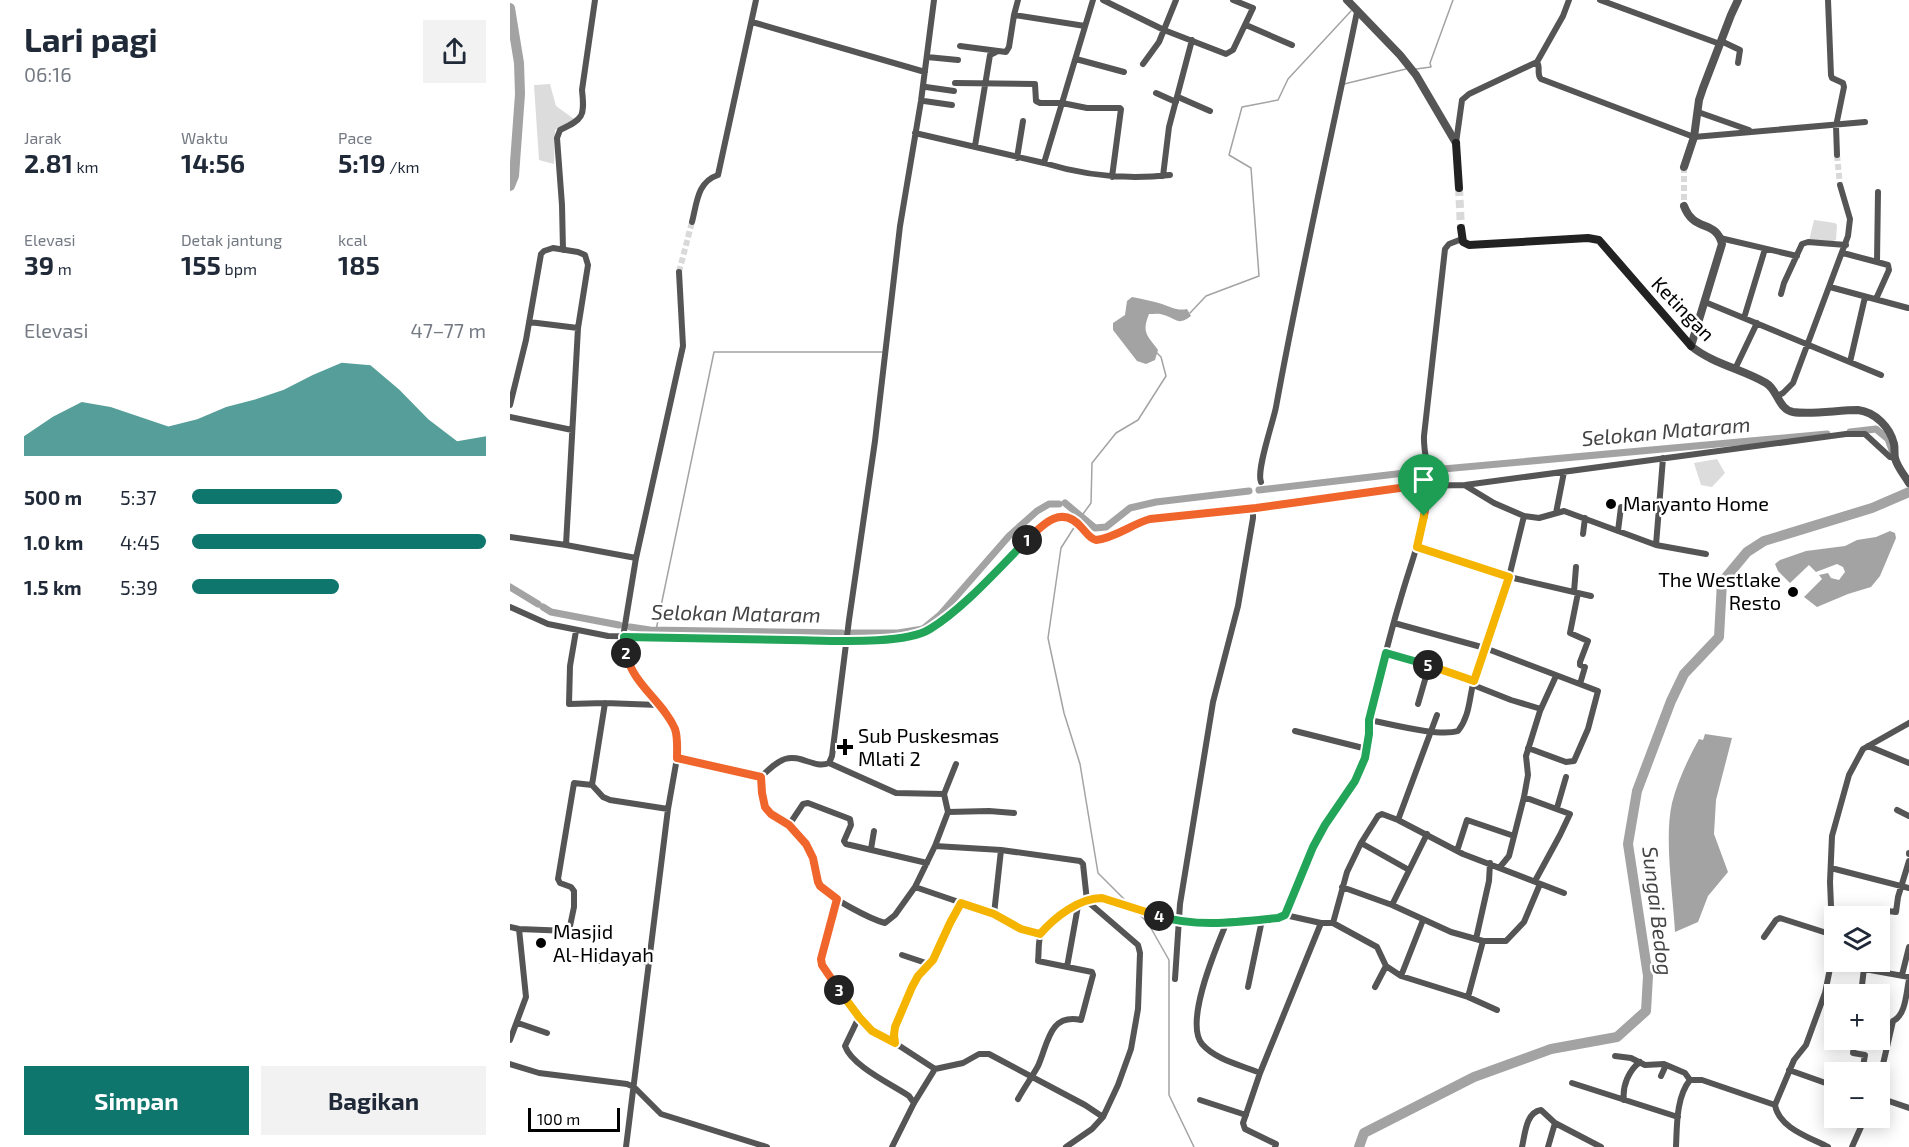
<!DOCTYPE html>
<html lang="id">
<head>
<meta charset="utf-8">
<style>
	body { margin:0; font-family:"Exo 2",sans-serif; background:#f2f2f3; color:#1f2937; height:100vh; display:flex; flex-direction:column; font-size:22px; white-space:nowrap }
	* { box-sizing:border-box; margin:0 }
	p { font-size:20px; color:#747a83 }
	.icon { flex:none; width:33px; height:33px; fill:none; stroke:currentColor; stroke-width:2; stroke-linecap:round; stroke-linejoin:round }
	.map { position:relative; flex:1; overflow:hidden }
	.details { display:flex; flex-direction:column; background:#fff; width:510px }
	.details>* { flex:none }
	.buttons { position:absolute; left:1314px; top:906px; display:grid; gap:12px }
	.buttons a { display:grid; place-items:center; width:66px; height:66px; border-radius:0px; background:#fff; box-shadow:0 3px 15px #0003; font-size:30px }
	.scale { position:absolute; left:18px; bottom:15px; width:92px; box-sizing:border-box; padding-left:6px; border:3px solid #000; border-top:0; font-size:16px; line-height:21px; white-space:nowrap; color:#000; -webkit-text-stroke:4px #fff; paint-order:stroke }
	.pin { position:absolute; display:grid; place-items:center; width:51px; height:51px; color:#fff; margin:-62px -26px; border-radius:50% 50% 50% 0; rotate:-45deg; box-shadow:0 0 6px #0007 }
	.pin .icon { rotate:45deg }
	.km { position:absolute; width:30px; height:30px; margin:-15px; border-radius:50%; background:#222; color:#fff; font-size:16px; line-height:30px; text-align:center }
	.round { display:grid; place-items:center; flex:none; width:63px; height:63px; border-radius:0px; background:#f2f2f3 }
	.summary { display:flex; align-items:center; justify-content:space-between; height:102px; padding:0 24px }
	h1 { font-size:33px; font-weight:700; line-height:45px }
	.figures { display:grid; grid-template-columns:repeat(3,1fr); gap:9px; height:102px; padding:6px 24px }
	.figures div { display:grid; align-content:center }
	.figures b { font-size:26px; font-weight:700 }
	.figures small { font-size:16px; font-weight:400 }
	.figures p { font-size:16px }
	.chart { height:168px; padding:12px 24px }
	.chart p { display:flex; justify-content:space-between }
	.chart svg { width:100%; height:108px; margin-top:6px; fill:#0f766e; opacity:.7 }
	.cta { display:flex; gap:12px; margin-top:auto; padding:12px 24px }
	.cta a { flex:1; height:69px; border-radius:0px; background:#0f766e; color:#fff; font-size:24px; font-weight:700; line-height:69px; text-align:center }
	.cta a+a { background:#f2f2f3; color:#1f2937 }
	ul { padding:0 24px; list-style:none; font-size:20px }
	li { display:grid; grid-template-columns:96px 72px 1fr; align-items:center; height:45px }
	li i { height:15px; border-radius:8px; background:#0f766e }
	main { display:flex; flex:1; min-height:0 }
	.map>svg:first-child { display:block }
</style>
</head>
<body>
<main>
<section class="details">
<div class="summary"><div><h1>Lari pagi</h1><p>06:16</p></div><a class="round"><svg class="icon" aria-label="share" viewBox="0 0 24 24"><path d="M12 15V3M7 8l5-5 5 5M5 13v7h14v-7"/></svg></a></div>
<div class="figures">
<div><p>Jarak</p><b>2.81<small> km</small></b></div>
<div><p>Waktu</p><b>14:56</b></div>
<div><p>Pace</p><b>5:19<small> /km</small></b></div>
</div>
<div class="figures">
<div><p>Elevasi</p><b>39<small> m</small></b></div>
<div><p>Detak jantung</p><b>155<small> bpm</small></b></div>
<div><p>kcal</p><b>185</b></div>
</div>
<div class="chart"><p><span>Elevasi</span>47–77 m</p>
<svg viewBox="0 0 160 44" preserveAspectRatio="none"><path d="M0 44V36L10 28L20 22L30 24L40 28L50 32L60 29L70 24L80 21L90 17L100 11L110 6L120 7L130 17L140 29L150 38L160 36V44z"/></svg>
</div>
<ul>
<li><b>500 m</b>5:37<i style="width:51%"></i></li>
<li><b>1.0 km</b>4:45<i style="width:100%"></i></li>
<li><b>1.5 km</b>5:39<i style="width:50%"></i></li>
</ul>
<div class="cta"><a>Simpan</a><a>Bagikan</a></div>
</section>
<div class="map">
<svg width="1399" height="1147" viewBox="0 0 1399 1147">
	<rect width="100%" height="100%" fill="#fff"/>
	<path fill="#dcdcdc" d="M 40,84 L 46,106 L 64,119 L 45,130 L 44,164 L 29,160 L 24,85 Z
		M 1304,220 L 1325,223 L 1327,225 L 1326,240 L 1316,243 L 1299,241 Z
		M 1207,459 L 1215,473 L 1202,487 L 1191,485 L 1184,463 Z"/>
	<path fill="#a3a3a3" d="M 622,297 C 632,299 643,301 652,304 C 661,307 667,311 677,309 L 681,316 C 668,326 667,319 654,315 C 649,313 644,314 639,314 C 631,334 638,335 648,350 L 645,360 L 636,364 L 627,361 L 603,330 L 603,323 L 615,315 L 617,301 Z
		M 1380,531 L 1385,533 L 1386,538 L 1370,576 L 1361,587 L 1338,594 L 1307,607 L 1294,597 L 1312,579 L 1309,575 L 1318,573 L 1321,578 L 1329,580 L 1335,572 L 1333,567 L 1327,564 L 1306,572 L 1299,565 L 1280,583 L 1268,571 L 1265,564 L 1270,560 L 1296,551 L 1335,546 L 1347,540 L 1366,537 Z
		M 1195,734 L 1222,738 L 1206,800 L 1204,834 L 1218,872 L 1198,896 L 1188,922 L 1165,932 C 1163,894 1154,838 1162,803 C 1168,780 1178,759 1189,739 L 1193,740 Z"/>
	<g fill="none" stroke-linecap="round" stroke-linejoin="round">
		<path stroke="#a3a3a3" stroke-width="1.5" d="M 906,69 L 921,67 L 920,63 L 943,0
			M 834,84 L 896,69
			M 680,313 L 696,296 L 749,276 L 741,168 L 719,155 L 732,107 L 768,100 L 778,79 L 841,11
			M 573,514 L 581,503 L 582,463 L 606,433 L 628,420 L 656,376 L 651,357 L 646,352
			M 569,520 L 570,519
			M 565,526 L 551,548 L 538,638 L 554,713 L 570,764 L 588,873 L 618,903
			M 146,630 L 204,352 L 372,352
			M 626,911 L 638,923 L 659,960 L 659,1095 L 684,1147"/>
		<path stroke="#a3a3a3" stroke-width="7" d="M 1340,432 L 1366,429 L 1378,439 L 1382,450
			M 922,470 L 1317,434
			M 749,490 L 912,471
			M 555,503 L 585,528 L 596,527 L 620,508 L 646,502 L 739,491
			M 0,587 L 28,604
			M 33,607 L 41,612 L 109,625
			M 120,627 L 140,630 L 332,633
			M 342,633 L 388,633 L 413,629 L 430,615 L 499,536 L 527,511 L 539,504 L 549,504"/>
		<path stroke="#a3a3a3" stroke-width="10" d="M 0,8 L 9,63 L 10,94 L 4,176 L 0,186
			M 849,1147 L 854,1133 L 964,1077 L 1041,1049 L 1107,1037 L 1136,1011 L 1138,976 L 1118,844 L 1127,791 L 1161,701 L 1174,674 L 1209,637 L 1212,582 L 1237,552 L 1254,541 L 1362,508 L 1399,492"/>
		<path stroke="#d9d9d9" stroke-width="6" stroke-dasharray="6 3" stroke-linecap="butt" d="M 1327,155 L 1330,185
			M 1174,167 L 1174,206
			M 169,272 L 182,222"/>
		<path stroke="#d9d9d9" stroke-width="8" stroke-dasharray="8 4" stroke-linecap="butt" d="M 949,188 L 951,228"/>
		<path stroke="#555" stroke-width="6" d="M 508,0 L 504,15 L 575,26
			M 583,0 L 534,163 C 576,176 616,180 660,175
			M 593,0 L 654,30 L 716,54 L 723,50 L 743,8 L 723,0
			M 1090,0 L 1210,44
			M 1318,0 L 1321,75 L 1322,78 L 1333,83 L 1334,87 L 1326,126 L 1327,155
			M 242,22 L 415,72
			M 736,25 L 782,45
			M 1211,41 L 1230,50 L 1228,63
			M 450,46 L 496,52 L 499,47 L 504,15
			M 417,57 L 448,60
			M 566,59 L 614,72
			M 1027,62 C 1031,67 1026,74 1031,79 L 1184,137 L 1355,122
			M 633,64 L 649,42 L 666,0
			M 445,83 L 525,84 L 526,101 L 530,103 L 552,103 L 577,108 L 610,108 L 611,109 L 602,177
			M 416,87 L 444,91
			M 646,93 L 666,102
			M 668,97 L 700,111
			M 414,101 L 442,105
			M 1188,112 L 1239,130
			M 405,133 L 534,163
			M 946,143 L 952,100 L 959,94 L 1027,62 L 1053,16 L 1059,0
			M 465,146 L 480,55 L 486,52
			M 507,158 L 513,121
			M 653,176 L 659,127 L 682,40
			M 182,222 C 187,203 187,182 208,175 L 246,0
			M 1210,238 L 1287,256
			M 53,250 L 52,205 L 47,138 L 50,130 C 73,119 75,117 72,90 L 85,0
			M 1333,253 L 1367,262
			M 1320,287 L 1398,308
			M 1271,294 L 1274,283 L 1292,244 L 1298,242 L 1336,245
			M 1366,299 L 1379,270 L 1378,265 L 1367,262 L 1368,192
			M 1195,302 L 1371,375
			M 1234,318 L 1255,249
			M 19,322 L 68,328
			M 1340,362 L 1355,297
			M 1225,369 L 1247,323
			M 1267,396 L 1273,393 L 1283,383 L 1338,236 L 1340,219 L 1330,185
			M 0,405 L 16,340 L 31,254 L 34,251 L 43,248 L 68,252 L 75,255 L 78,265 L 68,328 L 56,545
			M 0,417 L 62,430
			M 751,482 C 746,470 763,423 766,407 C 790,275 820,143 847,12
			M 956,486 L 984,503 L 1014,516
			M 1046,513 L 1054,472
			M 1108,531 L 1111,507
			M 1073,534 L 1075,518
			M 0,537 L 56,545 L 126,558
			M 1146,545 L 1153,458
			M 907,547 L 999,577 L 1014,516 L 1029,518 L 1054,511 L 1146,545 L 1196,554
			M 1064,592 L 1066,567
			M 1068,593 L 1060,633 L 1078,641 L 1070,662 L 1070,665 L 1075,667 L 1070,684
			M 0,607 L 38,624 L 98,636 L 376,640 L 406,635 L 419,630 L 447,608 L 534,523 C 570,501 568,542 591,539 L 640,518 L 746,508 L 904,486 L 955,485 L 1336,434 L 1355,434 L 1380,457 L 1385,458
			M 66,631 L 60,666 L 59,704 L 95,703 L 148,705
			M 876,653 L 964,681
			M 963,685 L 1001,700 L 1031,709
			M 908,704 L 919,666
			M 859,720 C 881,724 928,737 948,731 C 960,716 959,698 964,680 C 967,669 972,659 975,648 L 884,623
			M 785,731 L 857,749
			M 1358,746 L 1399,763
			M 1018,748 L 1056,762 L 1064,761 L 1078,729 L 1088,691 L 975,648 L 999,577 L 1081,596
			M 167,758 L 251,777 C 252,787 251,799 257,809 C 262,817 272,819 279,825 C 287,832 295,842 300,850 C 306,861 303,877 310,886 C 320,898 360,919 375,923 L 385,915 L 405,887 L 425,846 L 438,812 L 434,794 L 386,793 L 319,763 C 304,769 291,754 275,759 C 266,762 258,770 251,777
			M 319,763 L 322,756 L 339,620 L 365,441 L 390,226 L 411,101 L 424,0
			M 82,785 L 95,703
			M 434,794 L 446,764
			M 1014,797 L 1060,814 L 1050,835 L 1025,881
			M 1047,808 L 1056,777
			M 1387,810 L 1399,816
			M 438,812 L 479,811 L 504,813
			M 888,820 L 953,854 L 1054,893
			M 279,825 L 293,804 L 298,803 L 340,819 L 341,825 L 334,841 L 336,844 L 417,863
			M 851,843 L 899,870
			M 425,846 L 491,850 L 570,861 L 573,864 L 577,901 L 628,945 L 630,953 L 628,1009 L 621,1049 L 608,1085 L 593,1117 L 582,1129 L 556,1147
			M 361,849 L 364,831
			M 947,851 L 957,820 L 1004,836
			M 1399,853 L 1399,854
			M 990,867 L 999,856 L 1014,797 L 1018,775 L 1016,756 L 1030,711 L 1046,676
			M 1321,868 L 1399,888
			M 405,887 L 484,914 L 511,929 L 530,934
			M 832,887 L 882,905 L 917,834
			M 327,899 L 311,959 L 312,965 L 349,1017 L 362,1031 L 385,1043
			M 451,903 L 439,923 L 423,960 L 408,976 L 402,987 L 385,1027 L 384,1035 L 385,1043 L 425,1069 L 453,1063 L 469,1054 L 479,1054 L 575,1105 L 593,1117
			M 882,905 L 941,932 L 973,941 L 996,941 L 1014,922 L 1030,884
			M 484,914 L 491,850
			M 1364,916 L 1366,911 L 1369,910 L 1386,912 L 1388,897 L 1399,861
			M 811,923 L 823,923 L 867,947 L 876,966 L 891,976 L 958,997 L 987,1010
			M 823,923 L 837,872 L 851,843 L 868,816 L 872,814 L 888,820 L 927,715
			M 716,924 C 706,948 674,1022 692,1044 C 706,1060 731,1065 750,1073
			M 0,927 L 9,929 L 59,931 L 64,907 L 64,891 L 61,887 L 50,883 L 48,879 L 64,783 L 82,785 L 93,797 L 100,800 L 158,809
			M 1254,937 L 1266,920 L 1270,918 L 1323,935
			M 966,939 L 979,881 L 980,863
			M 392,955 L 419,964
			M 84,961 L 96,961 L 109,957 L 139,962
			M 1321,963 L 1399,977
			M 557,967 L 568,906
			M 1392,975 L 1399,947
			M 891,976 L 913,920
			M 665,979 L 670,904 L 703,702 L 728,606 L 743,518 L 743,508
			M 738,987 L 752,920
			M 865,987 L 876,966
			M 1351,994 L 1354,968
			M 958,997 L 973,941
			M 349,1017 L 335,1046 C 342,1066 381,1084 399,1096 L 404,1103
			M 8,1023 L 37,1033
			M 0,1040 L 16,997 L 9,929
			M 1345,1040 L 1343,1053 L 1355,1055 L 1352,1072
			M 1105,1056 L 1121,1058 L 1135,1065 L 1154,1064 L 1175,1073 L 1180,1080 L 1192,1080 L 1265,1105
			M 0,1064 L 29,1073 L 117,1084 L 124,1087 L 151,1114 L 257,1147
			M 1279,1070 L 1324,1086
			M 1151,1076 L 1156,1065
			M 1370,1077 L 1383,1021 C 1396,1015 1396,993 1399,980
			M 1062,1083 L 1168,1117
			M 1370,1098 L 1399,1108
			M 508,1099 C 514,1088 522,1077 528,1066 C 538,1044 539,1013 571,1020 L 583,975 L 582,972 L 528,961 C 529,953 528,940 531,933 C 540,918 575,898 592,898 L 669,922 L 697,922 L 716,924 L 771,918 L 775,915 C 785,892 793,868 804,846 C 819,816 846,790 856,757 C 859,746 859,733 859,720 C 869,681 878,640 890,601 C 900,565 915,529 919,491 C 921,473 913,455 914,436 L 935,249 L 939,244 L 952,239
			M 690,1100 L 736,1115
			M 1114,1100 C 1112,1086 1119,1070 1130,1062
			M 1265,1105 L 1284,1060 L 1296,1045 L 1315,993 L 1323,954 L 1320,882 L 1322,836 L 1339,775 L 1353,749 L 1399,723
			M 1265,1105 C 1269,1128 1299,1137 1318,1147
			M 116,1147 L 158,809 L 167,758 L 165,729 L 157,716 L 127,679 L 122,669 L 118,659 L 114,631 L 126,558 L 173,346 L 169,272
			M 382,1147 L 404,1103 L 425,1069
			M 765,1147 L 766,1144 L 735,1129 L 733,1123 L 750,1073 L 811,923 L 775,915
			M 1012,1147 C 1015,1134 1016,1112 1031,1110 L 1045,1123 L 1091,1147
			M 1038,1147 L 1045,1123
			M 1166,1147 C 1167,1126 1166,1097 1180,1080
			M 1342,1147 L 1355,1118"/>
		<path stroke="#555" stroke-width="8" d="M 837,0 L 890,55 L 906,75 L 946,143
			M 1174,167 L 1184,137 L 1189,100 L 1193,88 L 1221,15 L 1228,0
			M 1174,206 C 1184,233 1206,219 1212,244 L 1181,346 C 1203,364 1232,369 1256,383 C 1268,390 1268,409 1283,412 C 1301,415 1328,410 1348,410 C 1365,412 1380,427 1384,444 C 1385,448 1384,453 1385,458 C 1387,467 1395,476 1399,483"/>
		<path stroke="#222" stroke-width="8" d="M 946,143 L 949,188
			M 951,228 L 953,242 L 959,245 L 1078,238 L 1089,240 L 1181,346"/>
	</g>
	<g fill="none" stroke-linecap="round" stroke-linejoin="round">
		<g stroke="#fff" stroke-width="12">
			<path id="split-1" d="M 517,540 C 533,524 552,504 572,528 C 577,533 579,538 586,540 C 605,538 622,524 640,519 L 746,508 L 904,486 L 919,486 L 914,516"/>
		</g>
		<g stroke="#fff" stroke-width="12">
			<path id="split-2" d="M 116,653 L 114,637 C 169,638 224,639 279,640 C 313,640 393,646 420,629 C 453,609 489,568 517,540"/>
		</g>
		<g stroke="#fff" stroke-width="12">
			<path id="split-3" d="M 116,653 C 122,684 153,701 165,729 C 168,738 167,749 167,758 L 251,777 L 252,793 L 255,807 L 261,814 L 279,825 L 296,844 L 303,858 L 308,882 L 310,886 L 327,899 L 311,959 L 312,965 L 329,990"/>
		</g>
		<g stroke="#fff" stroke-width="12">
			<path id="split-4" d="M 329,990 L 349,1017 L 362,1031 L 385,1043 L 384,1035 L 385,1027 L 402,987 L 408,976 L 423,960 L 440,923 L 451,903 L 484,914 L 511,929 L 530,934 C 545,917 569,898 592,898 L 649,916"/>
		</g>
		<g stroke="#fff" stroke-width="12">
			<path id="split-5" d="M 649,916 C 687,928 729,922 768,918 L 775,915 L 803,847 L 815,825 L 845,781 L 855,758 L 859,734 L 859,720 L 876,653 L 918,665"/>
		</g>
		<g stroke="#fff" stroke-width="12">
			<path id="split-6" d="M 914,516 L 907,547 L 999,577 L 964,681 L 918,665"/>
		</g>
		<use href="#split-1" stroke="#f0652b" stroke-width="8"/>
		<use href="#split-2" stroke="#22a559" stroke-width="8"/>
		<use href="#split-3" stroke="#f0652b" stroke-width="8"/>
		<use href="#split-4" stroke="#f5b400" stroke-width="8"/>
		<use href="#split-5" stroke="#22a559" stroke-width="8"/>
		<use href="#split-6" stroke="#f5b400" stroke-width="8"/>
	</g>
	<g fill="#000" stroke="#fff" stroke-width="2">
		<circle cx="1101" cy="504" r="6"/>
		<circle cx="1283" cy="592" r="6"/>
		<path d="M332 738h6v6h6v6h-6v6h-6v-6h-6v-6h6z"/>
		<circle cx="31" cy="943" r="6"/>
	</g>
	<g text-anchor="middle" stroke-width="5" stroke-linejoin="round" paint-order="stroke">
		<g font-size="20" fill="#000" stroke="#fff">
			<text transform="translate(1173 309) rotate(46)" y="7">Ketingan</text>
		</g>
		<g font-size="20" fill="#000" stroke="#fff" text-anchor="start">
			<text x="1113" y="511">Maryanto Home</text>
			<text x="1271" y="587" text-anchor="end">The Westlake<tspan x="1271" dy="23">Resto</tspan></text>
			<text x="348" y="743">Sub Puskesmas<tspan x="348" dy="23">Mlati 2</tspan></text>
			<text x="43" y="939">Masjid<tspan x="43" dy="23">Al-Hidayah</tspan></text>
		</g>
		<g font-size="21" font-style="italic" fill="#444" stroke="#fff">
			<text transform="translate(1156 432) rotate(-5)" y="7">Selokan Mataram</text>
			<text transform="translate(226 614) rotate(1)" y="7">Selokan Mataram</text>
			<text transform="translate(1147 911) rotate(83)" y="7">Sungai Bedog</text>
		</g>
	</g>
</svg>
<div class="buttons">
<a><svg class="icon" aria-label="layers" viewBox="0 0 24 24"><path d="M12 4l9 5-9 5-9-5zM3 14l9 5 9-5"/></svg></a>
<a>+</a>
<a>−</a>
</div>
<div class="scale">100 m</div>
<div class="pin" style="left:914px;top:516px;background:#1e9e55"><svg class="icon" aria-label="arrive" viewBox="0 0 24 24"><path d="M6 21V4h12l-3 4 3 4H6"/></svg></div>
<b class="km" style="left:517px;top:540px">1</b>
<b class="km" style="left:116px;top:653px">2</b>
<b class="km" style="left:329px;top:990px">3</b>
<b class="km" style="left:649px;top:916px">4</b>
<b class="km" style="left:918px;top:665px">5</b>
</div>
</main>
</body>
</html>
